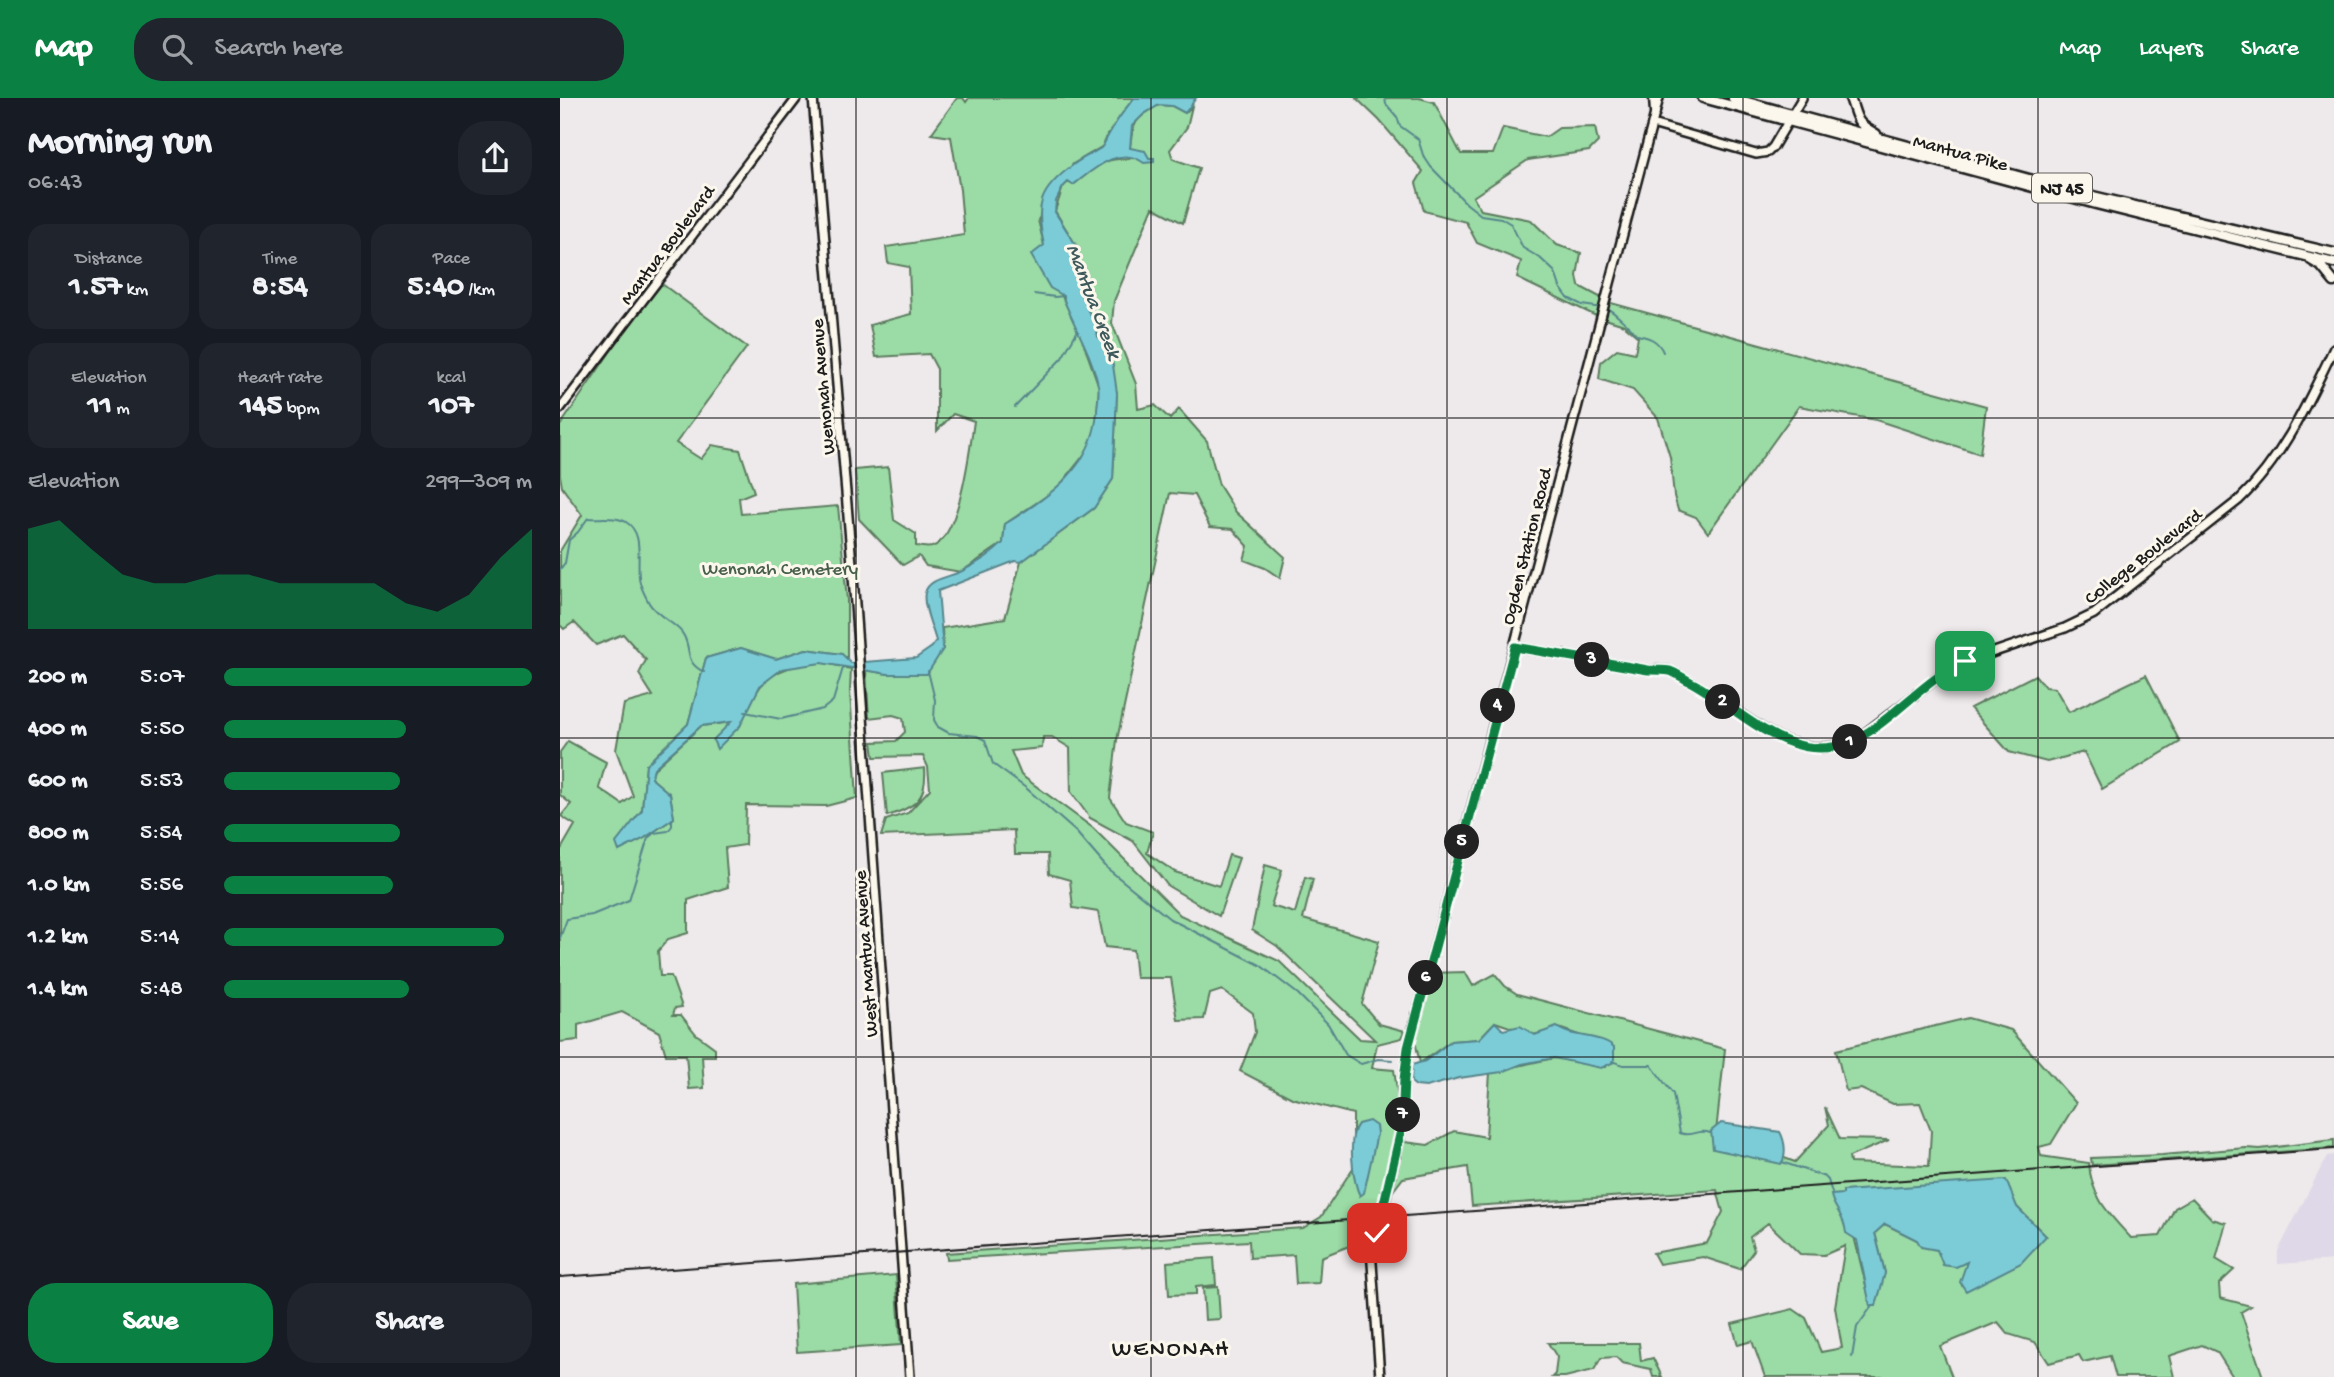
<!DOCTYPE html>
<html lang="en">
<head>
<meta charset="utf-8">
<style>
	body { margin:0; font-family:"Gochi Hand",sans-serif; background:#20242c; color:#f1f3f6; height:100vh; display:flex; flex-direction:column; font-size:26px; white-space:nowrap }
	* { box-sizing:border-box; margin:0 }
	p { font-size:23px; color:#9ea1a6 }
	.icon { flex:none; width:38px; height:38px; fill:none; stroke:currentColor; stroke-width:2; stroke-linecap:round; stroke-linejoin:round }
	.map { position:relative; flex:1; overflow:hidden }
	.side { display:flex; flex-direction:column; background:#171b24; width:560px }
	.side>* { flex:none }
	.pin { position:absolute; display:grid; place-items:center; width:60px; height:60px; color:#fff; margin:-30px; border-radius:14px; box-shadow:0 4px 10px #0006 }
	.km { position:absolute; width:35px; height:35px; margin:-18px; border-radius:50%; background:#222; color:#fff; font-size:19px; line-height:35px; text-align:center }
	.round { display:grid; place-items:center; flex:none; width:74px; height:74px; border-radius:28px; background:#20242c }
	.summary { display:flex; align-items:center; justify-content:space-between; height:119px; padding:0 28px }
	h1 { font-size:38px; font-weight:800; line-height:52px }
	.figures { display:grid; grid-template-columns:repeat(3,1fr); gap:10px; height:119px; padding:7px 28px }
	.figures div { display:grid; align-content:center; border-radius:18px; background:#20242c; text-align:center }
	.figures b { font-size:30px; font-weight:800 }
	.figures small { font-size:19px; font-weight:400 }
	.figures p { font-size:19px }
	.chart { height:196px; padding:14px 28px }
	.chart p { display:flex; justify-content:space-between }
	.chart svg { width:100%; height:126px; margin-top:7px; fill:#0b8043; opacity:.7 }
	.action { display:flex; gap:14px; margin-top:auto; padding:14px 28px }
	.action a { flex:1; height:80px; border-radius:28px; background:#0b8043; color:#fff; font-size:28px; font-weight:800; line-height:80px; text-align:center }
	.action a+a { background:#20242c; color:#f1f3f6 }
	ul { padding:0 28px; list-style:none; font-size:23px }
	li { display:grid; grid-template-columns:112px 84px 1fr; align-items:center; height:52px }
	li i { height:18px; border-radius:9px; background:#0b8043 }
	header { display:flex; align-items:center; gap:42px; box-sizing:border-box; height:98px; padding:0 35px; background:#0b8043; color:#fff }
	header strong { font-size:33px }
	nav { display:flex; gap:38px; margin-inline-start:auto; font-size:24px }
	.search { width:490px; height:63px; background:#20242c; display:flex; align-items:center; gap:18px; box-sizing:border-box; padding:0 24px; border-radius:28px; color:#9ea1a6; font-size:26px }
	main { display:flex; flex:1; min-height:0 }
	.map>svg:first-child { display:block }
</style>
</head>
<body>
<header>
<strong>Map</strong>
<div class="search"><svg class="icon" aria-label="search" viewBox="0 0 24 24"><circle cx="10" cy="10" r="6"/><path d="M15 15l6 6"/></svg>Search here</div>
<nav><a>Map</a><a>Layers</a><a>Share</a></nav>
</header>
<main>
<section class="side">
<div class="summary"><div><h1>Morning run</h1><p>06:43</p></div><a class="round"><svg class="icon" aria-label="share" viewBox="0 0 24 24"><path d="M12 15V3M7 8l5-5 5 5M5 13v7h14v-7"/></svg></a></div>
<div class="figures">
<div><p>Distance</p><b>1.57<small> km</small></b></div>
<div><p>Time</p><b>8:54</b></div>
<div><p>Pace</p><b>5:40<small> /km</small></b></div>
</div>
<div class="figures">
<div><p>Elevation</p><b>11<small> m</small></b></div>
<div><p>Heart rate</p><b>145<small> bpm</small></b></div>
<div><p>kcal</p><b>107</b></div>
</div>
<div class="chart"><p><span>Elevation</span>299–309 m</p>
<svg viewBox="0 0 160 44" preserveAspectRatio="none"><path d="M0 44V9L10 6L20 16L30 25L40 28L50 28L60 25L70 25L80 28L90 28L100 28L110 28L120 35L130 38L140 32L150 19L160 9V44z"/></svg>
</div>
<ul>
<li><b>200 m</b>5:07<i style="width:100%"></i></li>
<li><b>400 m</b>5:50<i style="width:59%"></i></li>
<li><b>600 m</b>5:53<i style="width:57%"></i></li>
<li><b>800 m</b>5:54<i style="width:57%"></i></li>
<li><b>1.0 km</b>5:56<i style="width:55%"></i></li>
<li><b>1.2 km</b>5:14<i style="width:91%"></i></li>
<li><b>1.4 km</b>5:48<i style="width:60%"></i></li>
</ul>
<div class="action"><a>Save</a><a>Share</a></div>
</section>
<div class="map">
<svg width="1774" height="1279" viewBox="0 0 1774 1279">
	<rect width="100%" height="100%" fill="#eee9ea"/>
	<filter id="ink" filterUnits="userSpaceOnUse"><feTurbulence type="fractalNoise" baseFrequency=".0143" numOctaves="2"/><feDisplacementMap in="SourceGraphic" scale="14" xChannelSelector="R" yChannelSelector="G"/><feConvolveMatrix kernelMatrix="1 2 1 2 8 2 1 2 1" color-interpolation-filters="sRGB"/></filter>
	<g filter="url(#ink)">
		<path fill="#dfd8e8" d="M 1774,1057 L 1774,1162 L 1718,1166 L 1718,1153 L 1767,1058 Z"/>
		<path fill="#9bdba5" stroke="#5c7c60" stroke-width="2" fill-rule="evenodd" d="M 397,0 L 403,0 L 406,4 L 409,0 L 574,0 L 548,36 L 543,48 L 513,66 L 478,122 L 484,147 L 501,196 L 522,241 L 539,289 L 536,330 L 531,348 L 497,391 L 445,426 L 443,445 L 401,474 L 366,468 L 359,458 L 343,467 L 299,421 L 295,372 L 328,369 L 334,422 L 356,436 L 356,448 C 361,449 368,450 372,449 C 400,440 410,350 414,323 L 393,316 L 377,333 L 377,271 L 369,256 L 316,259 L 310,227 L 351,216 L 349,169 L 328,165 L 326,149 L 404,137 L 400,92 L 391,39 L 371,36 Z
			M 796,0 L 859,0 L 874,4 L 901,56 L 933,56 L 943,30 L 986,39 L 999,30 L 1035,29 L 1038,44 L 1029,53 L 968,62 L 913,99 L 921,112 L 971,122 L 997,147 L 1021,155 L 1017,178 L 1019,188 L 1051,205 L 1426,308 L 1420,356 L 1316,322 L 1239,308 L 1148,435 L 1136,419 L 1118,412 L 1114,398 L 1110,359 L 1098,320 L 1073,292 L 1039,281 L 1041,264 L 1057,251 L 1075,255 L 1078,239 L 1064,227 L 1036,218 L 957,180 L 961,163 L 917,145 L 906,124 L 864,113 L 856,85 L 863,73 L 819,22 Z
			M 599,7 L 612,8 L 625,15 L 632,8 L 627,29 L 610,52 L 613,61 L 639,70 L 623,125 L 593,109 L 554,203 L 552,225 L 576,286 L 578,311 L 595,307 L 610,321 L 619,311 L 647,343 L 659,387 L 676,414 L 725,459 L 720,480 L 705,470 L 684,462 L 688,448 L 673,431 L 650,429 L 634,397 L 610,395 L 557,642 L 550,700 L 566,724 L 593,734 L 587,755 L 615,774 L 659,788 L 669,757 L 679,760 L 659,818 L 608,788 L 573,743 L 530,720 L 511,694 L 510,650 L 492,639 L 483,639 L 482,650 L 451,653 L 461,677 L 533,730 L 620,817 L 719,863 L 800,941 L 815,942 L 717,848 L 692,832 L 705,767 L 722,772 L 711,808 L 735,815 L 745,779 L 753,781 L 743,821 L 819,843 L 802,906 L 819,926 L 845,933 L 842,940 L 817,946 L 812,970 L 834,972 L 845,1044 L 868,1047 L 894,1033 L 926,1039 L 930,974 L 994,960 L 1046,969 L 1053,949 L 999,930 L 973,937 L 935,924 L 919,941 L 891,943 L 860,965 L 853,935 L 869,875 L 905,874 L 913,888 L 935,876 L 945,888 L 957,896 L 1165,951 L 1156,1034 L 1235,1064 L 1269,1027 L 1265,1009 L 1280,1041 L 1329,1042 L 1289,1059 L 1290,1065 L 1369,1068 L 1371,1033 L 1360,1005 L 1333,1006 L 1301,991 L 1286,993 L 1276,952 L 1408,920 L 1451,932 L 1516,1005 L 1491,1046 L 1479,1049 L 1481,1058 L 1529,1065 C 1531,1099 1549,1116 1571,1140 L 1600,1138 L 1615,1110 L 1632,1100 L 1652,1121 L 1666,1125 L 1656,1161 L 1674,1172 L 1659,1186 L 1660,1200 L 1691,1208 L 1681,1214 L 1703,1279 L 1673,1279 L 1657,1254 L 1642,1247 L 1609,1258 L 1614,1279 L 1556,1279 L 1550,1258 L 1523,1264 L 1519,1257 L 1489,1265 L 1475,1244 L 1448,1236 L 1438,1224 L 1380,1248 L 1392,1279 L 1205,1279 L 1192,1243 L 1178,1247 L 1172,1226 L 1233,1211 L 1246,1220 L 1261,1254 L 1282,1250 L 1275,1209 L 1285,1148 L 1264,1157 L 1240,1156 L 1208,1125 L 1190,1139 L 1194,1152 L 1180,1171 L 1143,1159 L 1099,1166 L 1093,1155 L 1147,1145 L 1163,1114 L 1157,1092 L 912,1108 L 908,1069 L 843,1080 L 816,1115 L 802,1143 L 761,1159 L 759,1185 L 736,1186 L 734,1157 L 690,1160 L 689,1143 L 387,1161 L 386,1155 L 743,1130 L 761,1119 L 793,1070 L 793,1016 L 732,1000 L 680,973 L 695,934 L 693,915 L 662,892 L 650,896 L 644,921 L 618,922 L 611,880 L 576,880 L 573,852 L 545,849 L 538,814 L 513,810 L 510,782 L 489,776 L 488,756 L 455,756 L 454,732 L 321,738 L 326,722 L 348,715 L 370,691 L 368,669 L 363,658 L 314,659 L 312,644 L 336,643 L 345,634 L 343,620 L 333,617 L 309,620 L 306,572 L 328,576 L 383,551 L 382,530 L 445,520 L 461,464 L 534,410 L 553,381 L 557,295 L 535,223 L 528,213 L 525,183 L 517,149 L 495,113 L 503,89 L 508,84 L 513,87 C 546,61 545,59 589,60 L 570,50 C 572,24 576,20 599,7 ZM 1283,1093 L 1457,1109 L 1486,1138 L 1377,1152 L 1325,1126 L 1315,1135 L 1325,1175 L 1311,1208 Z
			M 102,186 L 187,249 L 116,345 L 141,361 L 152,347 L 180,352 L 194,394 L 179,400 L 181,416 L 278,408 L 287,502 L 287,562 L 281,556 L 246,551 L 216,561 L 181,550 L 146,560 L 128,626 L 86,667 L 82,712 L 57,745 L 59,752 L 83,741 L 114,720 L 110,696 L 91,680 L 94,671 L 141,628 L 173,624 L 180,628 C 186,616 191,600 200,589 C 213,571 243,564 264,565 C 274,566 282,570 291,571 L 290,593 L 297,700 L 266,708 L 186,707 L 185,747 L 165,750 L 168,789 L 128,802 L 128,835 L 108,841 L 98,853 L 100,878 L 111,878 L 122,909 L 115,910 L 113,917 L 121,917 L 136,936 L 155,950 L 155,958 L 142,958 L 144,990 L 129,991 L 126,957 L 106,957 L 99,934 L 62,914 L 18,927 L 18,942 L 0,944 L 0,753 L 15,727 L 1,718 L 11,706 L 0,697 L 0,654 L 8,643 L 46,664 L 39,690 L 62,706 L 73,698 L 56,652 L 64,606 L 93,598 L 79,576 L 86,562 L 63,536 L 36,547 L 14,524 L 4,531 L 0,527 L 0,453 L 22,417 L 2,389 L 0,377 L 0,328 L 63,235 Z
			M 1475,577 L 1485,589 L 1495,590 L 1509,614 L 1586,577 L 1620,644 L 1542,691 L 1524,654 L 1487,664 L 1449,654 L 1410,610 Z
			M 365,670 C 367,701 356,709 327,718 L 323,675 Z
			M 1774,1042 L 1774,1050 L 1532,1067 L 1531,1060 L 1602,1057 L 1686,1050 L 1700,1051 Z
			M 654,1160 L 656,1187 L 636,1189 L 636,1196 L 609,1197 L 607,1164 Z
			M 336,1177 L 341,1247 L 237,1254 L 233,1186 Z
			M 658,1189 L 660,1221 L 645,1222 L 643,1190 Z
			M 988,1245 L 1079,1245 L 1081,1263 L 1093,1260 L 1102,1279 L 1093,1279 L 1091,1271 L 1062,1265 L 1056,1259 L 1041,1260 L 1034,1272 L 1005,1279 L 992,1279 L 995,1276 L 997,1259 Z"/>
		<path fill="#7cccd7" stroke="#56868c" stroke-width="2" d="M 574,0 L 636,0 L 625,15 L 612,8 L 599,7 L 584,16 L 572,28 L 570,50 L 585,53 L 589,60 L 594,60 L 594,64 L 584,65 C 559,46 532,73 513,87 L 508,84 L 503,89 L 496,103 L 495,114 L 517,149 L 525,183 L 528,213 L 535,223 L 538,239 L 544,243 L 553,267 L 557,295 L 553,381 L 534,410 L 461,464 L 455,463 L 378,493 L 383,551 L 367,576 L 328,576 L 261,565 L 222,571 L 200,588 L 180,628 L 157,651 L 153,642 L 171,624 L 141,628 L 94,670 L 91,680 L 110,696 L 114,720 L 83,741 L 59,753 L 56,745 L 82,712 L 86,667 L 128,626 L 146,560 L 181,550 L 216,561 L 246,551 L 282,556 L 291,565 L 356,560 L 372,549 L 376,543 C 373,531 362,506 365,495 C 368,480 391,479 402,473 C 416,466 432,456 443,445 L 445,426 C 489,399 533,369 537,314 C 537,306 540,295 538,287 C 532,257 515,230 504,202 L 504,198 L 490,190 L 471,157 L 484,147 C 475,107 479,92 513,67 C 521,60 532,56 541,50 C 545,46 546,41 549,36 C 556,23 565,11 574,0 Z
			M 935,924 L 943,932 L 960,928 L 975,937 L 997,929 C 1011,940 1041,936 1054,949 L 1054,964 L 1041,970 L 994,960 L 962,966 L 942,974 L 899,980 L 866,989 L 856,988 L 851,984 L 852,967 L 865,963 L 891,943 L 919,941 Z
			M 809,1023 L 816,1028 L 817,1036 L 804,1095 L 800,1098 C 793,1084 787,1039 798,1026 Z
			M 1161,1025 L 1220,1034 C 1225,1043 1227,1057 1221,1066 L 1153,1051 L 1151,1033 Z
			M 1446,1082 L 1457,1109 L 1486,1138 L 1461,1165 L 1406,1193 L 1400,1184 L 1407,1164 L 1396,1169 L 1383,1167 L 1377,1152 L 1361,1149 L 1357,1142 L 1325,1126 L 1315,1135 L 1325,1175 L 1316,1208 L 1310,1208 L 1297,1142 L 1286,1135 C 1284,1116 1273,1110 1271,1097 L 1283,1096 L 1283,1093 Z"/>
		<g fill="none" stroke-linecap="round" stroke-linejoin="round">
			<path stroke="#56868c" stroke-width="2" d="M 825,0 L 826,6 L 837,19 L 840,28 L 858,41 L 863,57 L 871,69 L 907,106 L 921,117 L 941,120 L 951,126 L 963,150 L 980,160 L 995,174 L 1000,189 L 1008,200 L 1022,207 L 1042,210
				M 474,196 L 495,199 L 503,198
				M 1048,211 C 1053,213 1073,232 1077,237 C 1089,239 1098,242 1103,254
				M 455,309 L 502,260 L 518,232
				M 0,471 L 5,465 L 9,442 L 18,434 L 28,420 C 40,421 56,418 66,424 C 86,436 75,466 80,485 C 82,492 86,499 89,505 C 98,520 119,526 124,538 C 132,554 124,564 144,574
				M 368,573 L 375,602 L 374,622 L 378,629 L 389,635 L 417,638 L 425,642 L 433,666 L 466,690 L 516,734 L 548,771 L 610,821 L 700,867 L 738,896 L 768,926 L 786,957 L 801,966 L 818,961 L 833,962
				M 185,614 L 221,621 L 263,611 L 273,603 L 283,570
				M 0,840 L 7,821 L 32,817 L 69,802 L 88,740 L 94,735 L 108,733 L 112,728 L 112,721
				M 1052,963 L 1063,967 L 1091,967 L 1113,996 L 1120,1035 C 1131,1040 1139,1030 1150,1035
				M 1222,1064 L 1265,1079 L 1268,1082 L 1272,1095
				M 1292,1259 L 1297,1229 L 1312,1208"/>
			<g stroke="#1c1c1c" stroke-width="12">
				<path id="secondary" d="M 253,0 L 293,478 L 350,1279
					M 1092,26 L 1196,56 L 1208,54 L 1213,49 L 1242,0
					M 0,311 L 237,0
					M 955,549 L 1088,572 C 1095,572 1104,571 1110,573 C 1117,575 1123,580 1129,583 C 1186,612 1232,674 1300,639 L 1393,568 L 1505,530 L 1534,516 L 1679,402 C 1723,360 1748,304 1774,250
					M 820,1279 L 811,1151 L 813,1140 L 821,1121 L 842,1028 L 844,980 L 848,950 L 1099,0"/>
			</g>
			<g stroke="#1c1c1c" stroke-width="13">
				<path id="primary" d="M 1094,0 L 1095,14
					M 1143,0 L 1536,106 L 1774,165
					M 1173,0 L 1520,95 L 1774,155
					M 1290,0 C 1298,21 1294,24 1316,36
					M 1751,162 L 1761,168 L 1774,184"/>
			</g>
			<use href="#secondary" stroke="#fbf7ec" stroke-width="7"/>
			<use href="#primary" stroke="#fbf7ec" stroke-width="8"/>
			<path stroke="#1c1c1c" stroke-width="2" d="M 0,1179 L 1774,1051"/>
		</g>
	</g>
	<g fill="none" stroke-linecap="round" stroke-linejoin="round" filter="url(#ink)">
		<g stroke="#fff" stroke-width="14">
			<path id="route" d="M 817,1135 L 842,1028 L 844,981 L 848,950 L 955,549 L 1088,572 C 1095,572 1103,572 1110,573 C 1116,575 1123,580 1129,583 C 1176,607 1228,668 1287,645 C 1327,630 1362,582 1405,563"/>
		</g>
		<use href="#route" stroke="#0b8043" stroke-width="9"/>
	</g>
	<path fill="none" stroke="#1c1c1c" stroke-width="2" stroke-opacity="0.55" d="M 296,0 L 296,1279M 591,0 L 591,1279M 887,0 L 887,1279M 1183,0 L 1183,1279M 1478,0 L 1478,1279M 0,320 L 1774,320M 0,640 L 1774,640M 0,959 L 1774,959"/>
	<g text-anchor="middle" stroke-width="6" stroke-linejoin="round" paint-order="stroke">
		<rect fill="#fbf7ec" stroke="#5f5e5a" stroke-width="2" x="1472" y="75.5" width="60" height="29" rx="5"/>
		<g font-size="18" font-weight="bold" fill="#1c1c1c">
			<text x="1502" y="96">NJ 45</text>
		</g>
		<g font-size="19" fill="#1c1c1c" stroke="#fbf7ec">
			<text transform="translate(1401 53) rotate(15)" y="7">Mantua Pike</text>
			<text transform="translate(106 146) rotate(-53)" y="7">Mantua Boulevard</text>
			<text transform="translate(261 289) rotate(-95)" y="7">Wenonah Avenue</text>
			<text transform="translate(965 448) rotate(-76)" y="7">Ogden Station Road</text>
			<text transform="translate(1582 457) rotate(-38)" y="7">College Boulevard</text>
			<text transform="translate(304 856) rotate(-94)" y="7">West Mantua Avenue</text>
		</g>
		<g font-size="19" fill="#485f4c" stroke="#fbf7ec">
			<text x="220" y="476">Wenonah Cemetery</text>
		</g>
		<g font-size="21" font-style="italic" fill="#3e5a5d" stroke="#fbf7ec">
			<text transform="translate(535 203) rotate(69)" y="7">Mantua Creek</text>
		</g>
		<g font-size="23" letter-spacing="2" fill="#1c1c1c" stroke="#fbf7ec">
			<text x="611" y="1257">WENONAH</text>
		</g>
	</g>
</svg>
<div class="pin" style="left:1405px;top:563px;background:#1e9e55"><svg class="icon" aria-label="arrive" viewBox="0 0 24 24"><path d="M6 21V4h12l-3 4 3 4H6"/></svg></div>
<div class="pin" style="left:817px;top:1135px;background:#d93025"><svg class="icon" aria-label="check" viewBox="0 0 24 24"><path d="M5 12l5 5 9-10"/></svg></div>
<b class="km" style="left:1290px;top:644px">1</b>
<b class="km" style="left:1163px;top:604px">2</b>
<b class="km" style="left:1032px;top:562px">3</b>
<b class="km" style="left:938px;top:608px">4</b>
<b class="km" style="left:902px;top:744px">5</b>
<b class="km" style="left:866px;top:880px">6</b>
<b class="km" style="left:843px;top:1017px">7</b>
</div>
</main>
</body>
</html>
